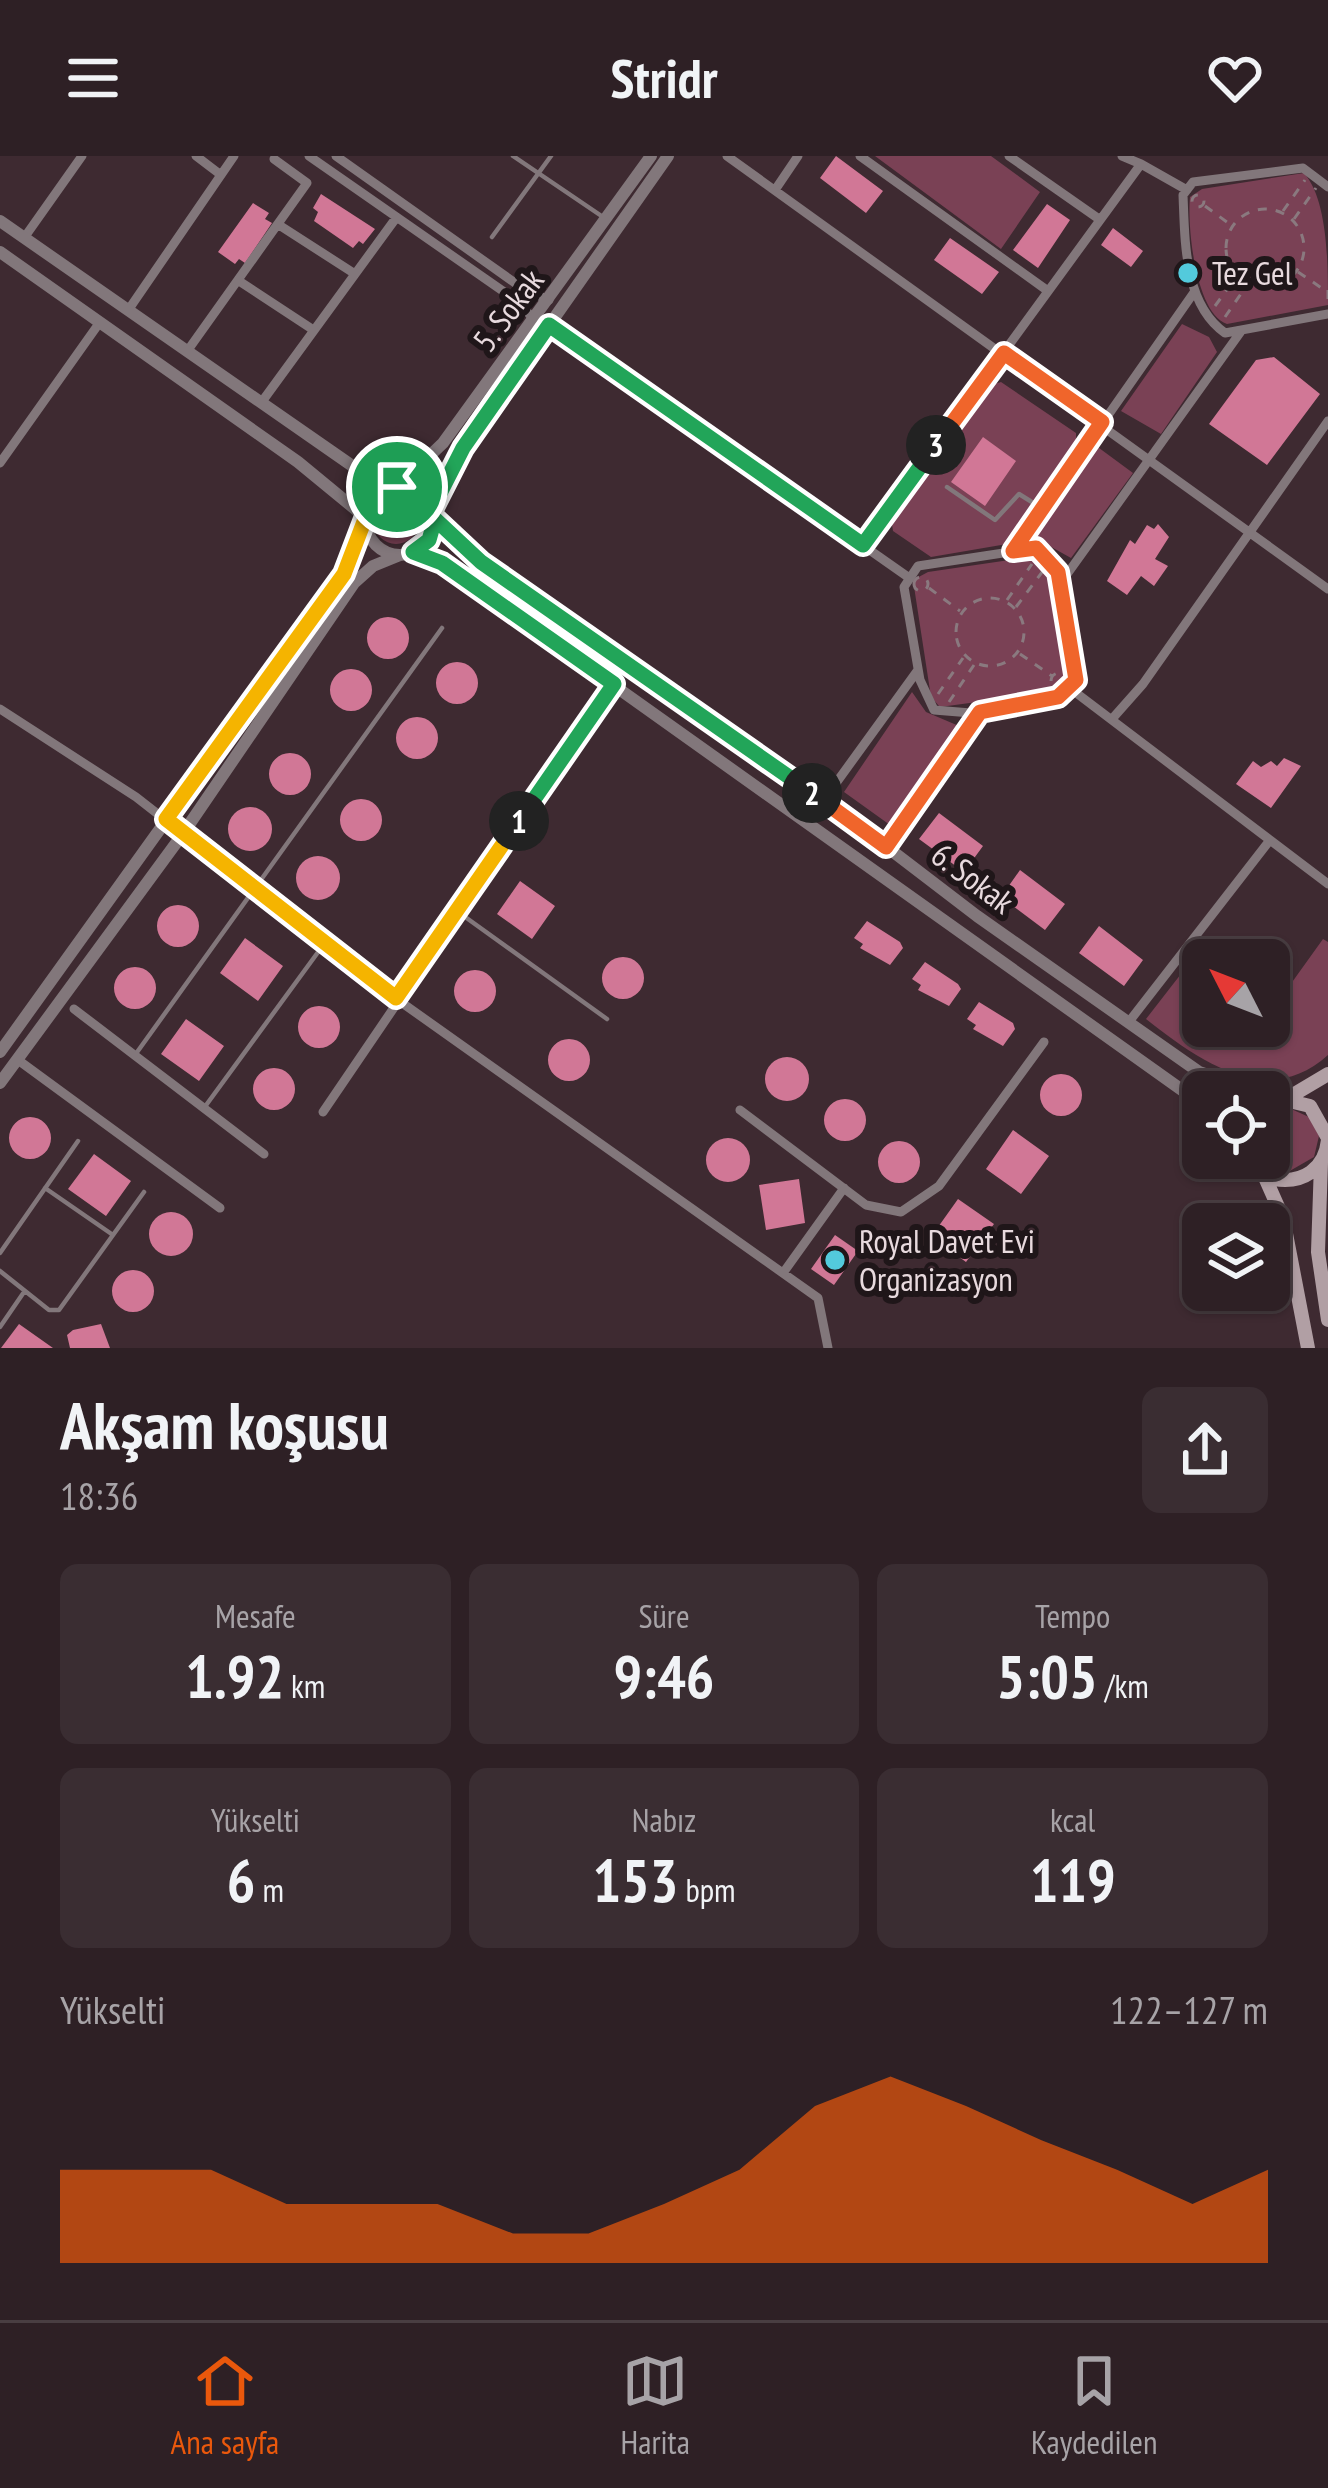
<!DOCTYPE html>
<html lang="tr">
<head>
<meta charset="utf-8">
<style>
	body { margin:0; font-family:"PT Sans Narrow",sans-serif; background:#3a2d32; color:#f1f3f6; height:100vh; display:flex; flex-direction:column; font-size:45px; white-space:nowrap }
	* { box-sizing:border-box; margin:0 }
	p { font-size:39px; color:#a7a3a7 }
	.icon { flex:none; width:66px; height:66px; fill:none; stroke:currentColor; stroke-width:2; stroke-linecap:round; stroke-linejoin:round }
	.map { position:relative; height:1192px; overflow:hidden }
	.drawer { display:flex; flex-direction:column; background:#2e2025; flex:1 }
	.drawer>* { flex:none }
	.needle { width:78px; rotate:312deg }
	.controls { position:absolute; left:1182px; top:783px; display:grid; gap:24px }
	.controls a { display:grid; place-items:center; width:108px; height:108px; border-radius:18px; background:#2e2025; box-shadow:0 3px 9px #0004,0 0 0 3px #493e42; font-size:60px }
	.pin { position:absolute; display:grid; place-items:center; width:102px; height:102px; color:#fff; margin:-51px; border:6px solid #fff; border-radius:50%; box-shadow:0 3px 12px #0007 }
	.km { position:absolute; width:60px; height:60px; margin:-30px; border-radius:50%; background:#222; color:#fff; font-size:33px; line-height:60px; text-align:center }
	.round { display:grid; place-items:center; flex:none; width:126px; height:126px; border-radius:18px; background:#3a2d32 }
	.head { display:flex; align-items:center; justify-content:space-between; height:204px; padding:0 60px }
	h1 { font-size:66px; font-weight:600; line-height:90px }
	.stats { display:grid; grid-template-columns:repeat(3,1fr); gap:18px; height:204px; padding:12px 60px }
	.stats div { display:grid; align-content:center; border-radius:18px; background:#3a2d32; text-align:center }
	.stats b { font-size:60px; font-weight:600 }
	.stats small { font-size:33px; font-weight:400 }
	.stats p { font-size:33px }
	.chart { height:336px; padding:24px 60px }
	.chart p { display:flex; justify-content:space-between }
	.chart svg { width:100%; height:216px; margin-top:12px; fill:#ea580c; opacity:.7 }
	header { display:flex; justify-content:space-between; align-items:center; height:156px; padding:0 60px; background:#2e2025; font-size:54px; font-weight:600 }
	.menu { display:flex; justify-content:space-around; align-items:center; height:168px; border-top:3px solid #493e42; background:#2e2025; font-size:33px; color:#a7a3a7 }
	.menu a { display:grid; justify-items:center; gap:6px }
	.menu .selected { color:#ea580c }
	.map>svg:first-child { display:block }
</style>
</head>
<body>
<header><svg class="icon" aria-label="menu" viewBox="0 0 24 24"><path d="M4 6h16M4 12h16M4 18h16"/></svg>Stridr<svg class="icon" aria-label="heart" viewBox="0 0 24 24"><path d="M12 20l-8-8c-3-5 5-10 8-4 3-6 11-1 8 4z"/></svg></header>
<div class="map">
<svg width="1328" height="1192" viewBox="0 0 1328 1192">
	<rect width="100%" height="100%" fill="#3e2a31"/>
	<path fill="#7a4155" d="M 875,0 L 991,0 L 1040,36 L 1001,93 Z
		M 1304,17 C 1328,44 1328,108 1328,149 L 1227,168 C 1196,158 1187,72 1190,41 L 1202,33 Z
		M 1182,168 L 1209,181 L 1217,196 L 1161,278 L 1121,255 Z
		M 1001,226 L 1076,277 L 1076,292 L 1007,388 L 931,401 L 893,375 L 891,362 L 988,230 Z
		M 1095,289 L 1133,317 L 1071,402 L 1037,383 L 1035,374 Z
		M374 366a22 22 0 1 1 44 0a22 22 0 1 1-44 0Z
		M 1036,400 L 1046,404 L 1051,414 L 1070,526 L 1060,535 L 940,551 L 931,541 L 913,424 L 928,416 Z
		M 912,536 L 926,556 L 959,570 L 890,669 L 844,636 Z
		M 1323,783 L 1328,786 L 1328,899 C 1267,955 1197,903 1146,863 L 1191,805 L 1203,814 L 1203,870 L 1269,870 L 1269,839 L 1285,836 Z
		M 1289,952 L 1309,961 L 1319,980 L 1314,1001 L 1288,1016 L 1261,1002 L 1269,1002 L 1269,958 Z"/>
	<path fill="#d17796" d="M 836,0 L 883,35 L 866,57 L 820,22 Z
		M 321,38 L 375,73 L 363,88 L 359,85 L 353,92 L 314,65 L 318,56 L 313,52 Z
		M 253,47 L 269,57 L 265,63 L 272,67 L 245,107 L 239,103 L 235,108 L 218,96 Z
		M 1047,48 L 1070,64 L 1038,112 L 1013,94 Z
		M 1113,72 L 1143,95 L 1131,111 L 1101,89 Z
		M 950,82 L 999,116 L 982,138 L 934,104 Z
		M 1274,201 L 1320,238 L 1267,309 L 1209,268 L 1256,204 Z
		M 983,281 L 1016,305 L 985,350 L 951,326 Z
		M 1158,368 L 1169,381 L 1155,403 L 1168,410 L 1154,430 L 1141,420 L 1127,439 L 1107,425 L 1130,384 L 1135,388 L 1147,369 L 1154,373 Z
		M367 482a21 21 0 1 1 42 0a21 21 0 1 1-42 0Z
		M436 527a21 21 0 1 1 42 0a21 21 0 1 1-42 0Z
		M330 534a21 21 0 1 1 42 0a21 21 0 1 1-42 0Z
		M396 582a21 21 0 1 1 42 0a21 21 0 1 1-42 0Z
		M269 618a21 21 0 1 1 42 0a21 21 0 1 1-42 0Z
		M 1284,602 L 1301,610 L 1271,652 L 1236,628 L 1253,605 L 1261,611 L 1271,605 L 1277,610 Z
		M340 664a21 21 0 1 1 42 0a21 21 0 1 1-42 0Z
		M228 673a22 22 0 1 1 44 0a22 22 0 1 1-44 0Z
		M 939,657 L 983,690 L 964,716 L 919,683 Z
		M296 722a22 22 0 1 1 44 0a22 22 0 1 1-44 0Z
		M 1020,714 L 1065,748 L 1045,774 L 1001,741 Z
		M 520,725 L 555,750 L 532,783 L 497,758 Z
		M157 770a21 21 0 1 1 42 0a21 21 0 1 1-42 0Z
		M 867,765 L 900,786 L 903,792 L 890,809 L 860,792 L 863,788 L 854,782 Z
		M 1099,770 L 1143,804 L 1124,830 L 1079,797 Z
		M 245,782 L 283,810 L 258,845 L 220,817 Z
		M602 822a21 21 0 1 1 42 0a21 21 0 1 1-42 0Z
		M 925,806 L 958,828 L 961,833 L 949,850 L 918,834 L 921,829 L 912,823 Z
		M114 832a21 21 0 1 1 42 0a21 21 0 1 1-42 0Z
		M454 835a21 21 0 1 1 42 0a21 21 0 1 1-42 0Z
		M 979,846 L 1013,867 L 1015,873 L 1003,890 L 973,873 L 976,869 L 967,863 Z
		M298 871a21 21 0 1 1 42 0a21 21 0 1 1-42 0Z
		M 186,863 L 224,890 L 199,925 L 161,898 Z
		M548 904a21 21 0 1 1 42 0a21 21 0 1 1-42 0Z
		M765 923a22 22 0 1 1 44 0a22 22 0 1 1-44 0Z
		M253 933a21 21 0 1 1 42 0a21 21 0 1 1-42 0Z
		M1040 939a21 21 0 1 1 42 0a21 21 0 1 1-42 0Z
		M824 964a21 21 0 1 1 42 0a21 21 0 1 1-42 0Z
		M9 982a21 21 0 1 1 42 0a21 21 0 1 1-42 0Z
		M 1013,974 L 1049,1000 L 1021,1038 L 986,1013 Z
		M706 1004a22 22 0 1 1 44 0a22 22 0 1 1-44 0Z
		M878 1006a21 21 0 1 1 42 0a21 21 0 1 1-42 0Z
		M 94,998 L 131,1025 L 106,1060 L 68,1033 Z
		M 799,1023 L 805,1067 L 766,1074 L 759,1029 Z
		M 958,1043 L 994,1068 L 966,1106 L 931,1081 Z
		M149 1078a22 22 0 1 1 44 0a22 22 0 1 1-44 0Z
		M 835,1079 L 858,1095 L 834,1129 L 811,1113 Z
		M112 1135a21 21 0 1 1 42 0a21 21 0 1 1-42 0Z
		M 19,1168 L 53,1192 L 1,1192 Z
		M 101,1168 L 110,1192 L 70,1192 L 67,1179 L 73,1174 Z"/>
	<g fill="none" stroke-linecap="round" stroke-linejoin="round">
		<path stroke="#8a797f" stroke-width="3" stroke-dasharray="9 9" stroke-linecap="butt" d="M1192 45a6 6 0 1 1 12 0a6 6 0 1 1-12 0Z
			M 1205,50 L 1231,69
			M1226 92a39 39 0 1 1 78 0a39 39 0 1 1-78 0Z
			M 1283,55 L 1305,24
			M 1294,63 L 1316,32
			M 1298,116 L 1326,135
			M 1328,134 L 1328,146
			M 1215,150 L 1237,120
			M 1225,161 L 1247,129
			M914 428a7 7 0 1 1 14 0a7 7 0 1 1-14 0Z
			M 929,432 L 960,455
			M956 476a34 34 0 1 1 68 0a34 34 0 1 1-68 0Z
			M 1007,444 L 1032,408
			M 1016,451 L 1043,415
			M 1020,498 L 1052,520
			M1051 525a8 8 0 1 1 16 0a8 8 0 1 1-16 0Z
			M 938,538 L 963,502
			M 949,546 L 974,509"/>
		<path stroke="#82777b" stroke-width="4.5" d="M 513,0 L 603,61
			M 492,81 L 551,0
			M 947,331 L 995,364 L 1019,338 L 1043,353
			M 461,758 L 607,863
			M 135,899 L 442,472
			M 204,952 L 324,788
			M 45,1032 L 113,1079
			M 0,1097 L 78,985
			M 0,1115 L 49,1154 L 59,1154 L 144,1036
			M 0,1171 L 24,1136"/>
		<path stroke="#82777b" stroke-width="9" d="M 196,0 L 221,19
			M 309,0 L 520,147 L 534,164
			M 336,0 L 525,134 L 549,144
			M 727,0 L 1328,433
			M 860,0 L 1048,135
			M 1009,0 L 1099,63
			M 1122,0 L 1141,8
			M 1328,31 L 1303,12 L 1193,26 L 1183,39 C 1185,86 1184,148 1225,177 L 1328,158
			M 775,34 L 798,0
			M 279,69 L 352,116
			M 24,82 L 82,0
			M 239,125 L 312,173
			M 129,153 L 234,0
			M 549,169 L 908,421
			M 188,194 L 307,27 L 274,3
			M 261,247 L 396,62
			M 0,307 L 100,166
			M 863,389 L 1141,8 L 1187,34
			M 1036,392 L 1058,416 L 1076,524 L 1059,541 L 971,557 L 934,554 L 920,524 L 904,431 L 918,410 Z
			M 1013,395 L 1195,135
			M 1060,428 L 1242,174
			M 1071,533 L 1328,728
			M 0,553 L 136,641 L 374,827 L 818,1142 L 828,1192
			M 1112,563 L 1143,528 L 1328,265
			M 823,645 L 918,514
			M 886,690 L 979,557
			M 74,853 L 264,998
			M 1128,867 L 1270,684
			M 18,904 L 220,1052
			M 740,954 L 866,1049 L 901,1056 L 939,1030 L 1044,886
			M 323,956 L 614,528
			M 783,1117 L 844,1032"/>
		<path stroke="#82777b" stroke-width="12" d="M 0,65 L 364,318 L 397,331 L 443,287 L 651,0
			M 0,96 L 298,306 L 366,362 L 343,418 L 0,896
			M366 365a34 34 0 1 1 68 0a34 34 0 1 1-68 0Z
			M 432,353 L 463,292 L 668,0
			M 435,363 L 481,406 L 862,672 L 977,760 L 1199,916 L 1258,936
			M 414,396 L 442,407 L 1203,949
			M 0,927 L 182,679 L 354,427 L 373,410 L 400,399"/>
		<path stroke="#b19fa4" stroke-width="14" d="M 1286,943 L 1328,918
			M 1269,949 L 1285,944 L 1310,950 L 1328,982
			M 1251,1002 L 1274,1023 C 1303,1028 1325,1013 1328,984
			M 1321,1007 L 1318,1096 L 1328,1164
			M 1263,1017 L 1283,1062 L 1308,1192"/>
	</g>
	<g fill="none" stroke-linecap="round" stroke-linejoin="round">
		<g stroke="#fff" stroke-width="24">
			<path id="split-1" d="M 397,331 L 370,350 L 344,418 L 166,663 L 396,842 L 519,665"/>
		</g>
		<g stroke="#fff" stroke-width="24">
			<path id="split-2" d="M 519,665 L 614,528 L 442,407 L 413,396 L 429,384 L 435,363 L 481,406 L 812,637"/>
		</g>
		<g stroke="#fff" stroke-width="24">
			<path id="split-3" d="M 812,637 L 886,691 L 980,556 L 1058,541 L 1076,524 L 1058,416 L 1036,392 L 1013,395 L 1102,266 L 1004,197 L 936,289"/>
		</g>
		<g stroke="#fff" stroke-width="24">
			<path id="split-4" d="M 397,331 L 418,336 L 432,353 L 463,292 L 549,169 L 863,389 L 936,289"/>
		</g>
		<use href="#split-1" stroke="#f5b400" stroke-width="15"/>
		<use href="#split-2" stroke="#22a559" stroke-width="15"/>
		<use href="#split-3" stroke="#f0652b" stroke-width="15"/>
		<use href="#split-4" stroke="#22a559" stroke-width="15"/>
	</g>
	<g fill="#53cadc" stroke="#1f1619" stroke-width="4.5">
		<circle cx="1188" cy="117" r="12"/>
		<circle cx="835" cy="1104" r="12"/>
	</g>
	<g text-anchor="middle" stroke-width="12" stroke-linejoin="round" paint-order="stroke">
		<g font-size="33" fill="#e8dade" stroke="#1f1619" text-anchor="start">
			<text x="1212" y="129">Tez Gel</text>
			<text x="859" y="1097">Royal Davet Evi<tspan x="859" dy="38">Organizasyon</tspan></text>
		</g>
		<g font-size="33" fill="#e8dade" stroke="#1f1619">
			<text transform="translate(508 154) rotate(-53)" y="12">5. Sokak</text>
			<text transform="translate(973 722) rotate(37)" y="12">6. Sokak</text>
		</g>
	</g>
</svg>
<div class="controls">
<a><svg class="needle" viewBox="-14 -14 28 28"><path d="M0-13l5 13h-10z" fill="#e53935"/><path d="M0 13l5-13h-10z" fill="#a7a3a7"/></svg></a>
<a><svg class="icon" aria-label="locate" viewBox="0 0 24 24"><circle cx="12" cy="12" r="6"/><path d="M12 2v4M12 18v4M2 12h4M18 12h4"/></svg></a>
<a><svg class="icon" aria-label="layers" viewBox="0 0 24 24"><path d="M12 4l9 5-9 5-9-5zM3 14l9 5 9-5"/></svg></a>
</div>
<div class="pin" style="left:397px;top:331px;background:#1e9e55"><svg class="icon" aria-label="arrive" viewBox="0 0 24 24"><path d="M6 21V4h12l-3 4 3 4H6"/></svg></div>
<b class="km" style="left:519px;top:665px">1</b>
<b class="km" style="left:812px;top:637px">2</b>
<b class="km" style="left:936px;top:289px">3</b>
</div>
<section class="drawer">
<div class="head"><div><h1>Akşam koşusu</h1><p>18:36</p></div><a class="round"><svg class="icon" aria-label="share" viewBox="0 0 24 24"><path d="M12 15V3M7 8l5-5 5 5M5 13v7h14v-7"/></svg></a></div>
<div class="stats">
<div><p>Mesafe</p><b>1.92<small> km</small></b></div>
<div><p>Süre</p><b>9:46</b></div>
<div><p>Tempo</p><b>5:05<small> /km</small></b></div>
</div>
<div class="stats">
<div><p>Yükselti</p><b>6<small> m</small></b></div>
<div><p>Nabız</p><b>153<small> bpm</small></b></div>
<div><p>kcal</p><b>119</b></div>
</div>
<div class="chart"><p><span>Yükselti</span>122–127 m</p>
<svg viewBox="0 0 160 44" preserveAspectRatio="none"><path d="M0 44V25L10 25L20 25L30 32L40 32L50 32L60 38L70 38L80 32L90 25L100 12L110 6L120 12L130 19L140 25L150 32L160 25V44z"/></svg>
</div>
</section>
<nav class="menu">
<a class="selected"><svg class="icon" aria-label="home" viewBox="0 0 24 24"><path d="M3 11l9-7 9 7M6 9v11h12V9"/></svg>Ana sayfa</a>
<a><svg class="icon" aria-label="map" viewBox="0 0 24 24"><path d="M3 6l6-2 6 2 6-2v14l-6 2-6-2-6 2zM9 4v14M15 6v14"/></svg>Harita</a>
<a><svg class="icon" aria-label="saved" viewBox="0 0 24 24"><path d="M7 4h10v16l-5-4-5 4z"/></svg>Kaydedilen</a>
</nav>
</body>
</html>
